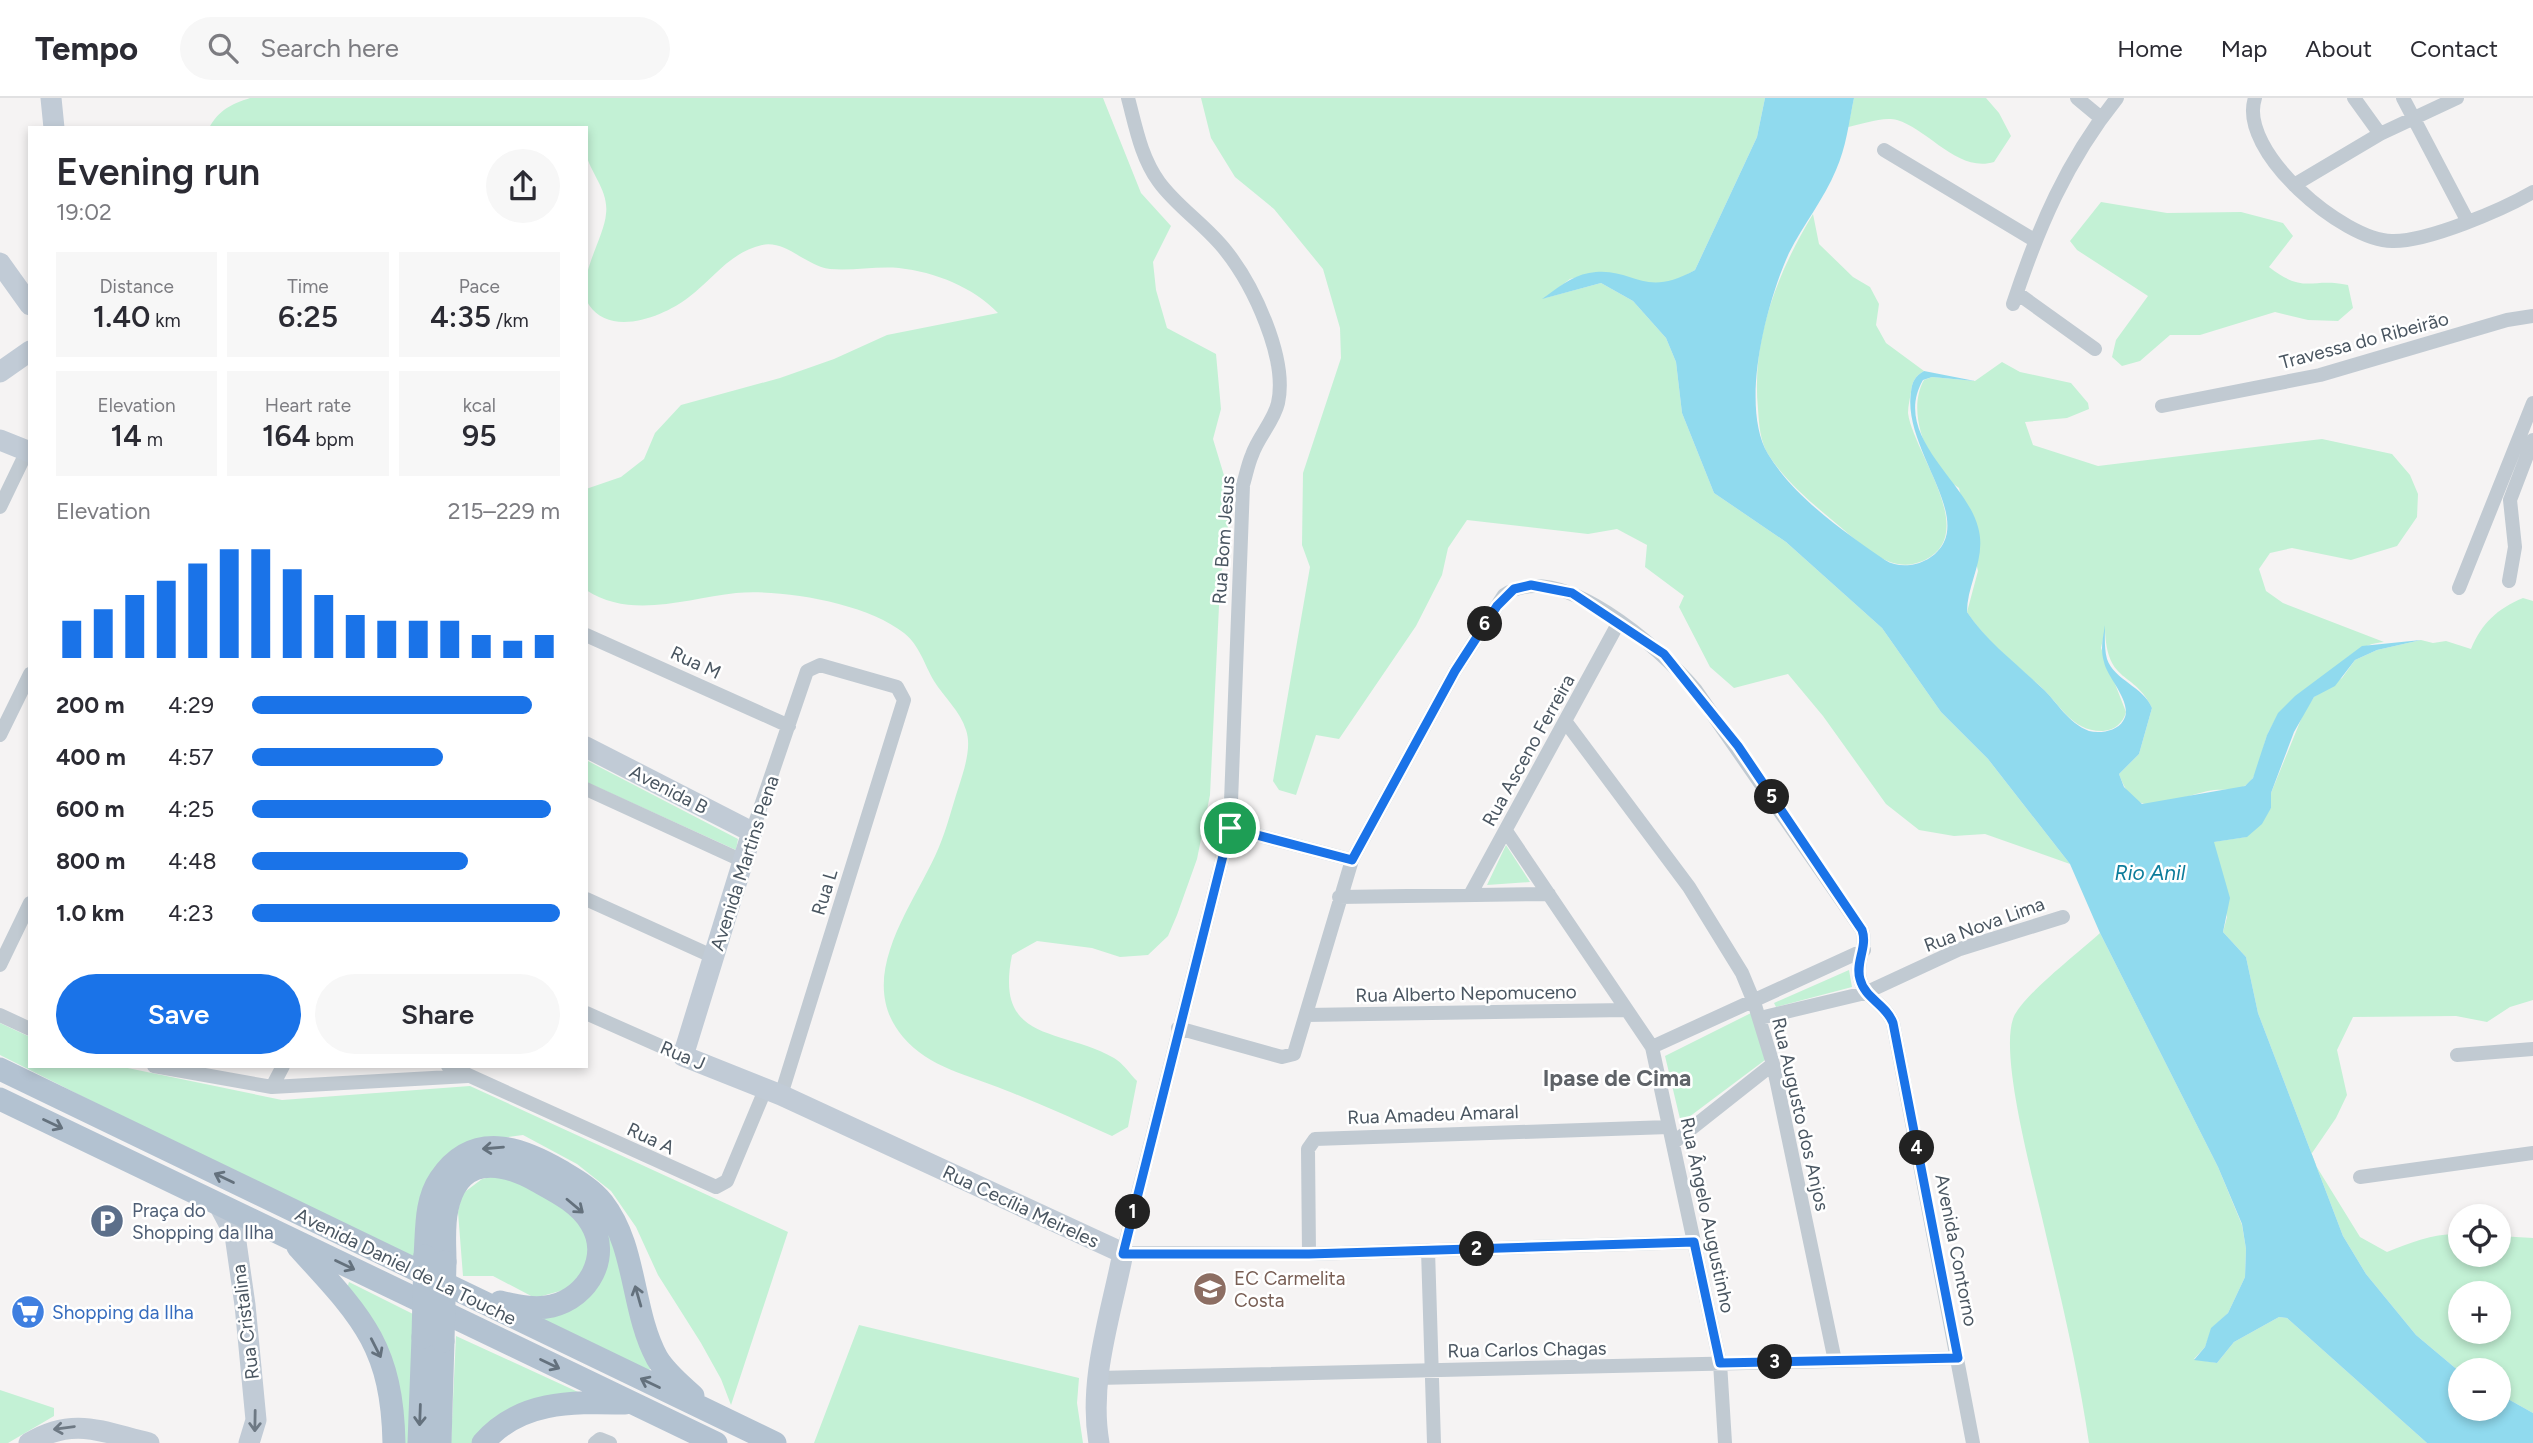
<!DOCTYPE html>
<html lang="en">
<head>
<meta charset="utf-8">
<style>
	body { margin:0; font-family:Figtree,sans-serif; background:#f7f7f7; color:#2b2b33; height:100vh; display:flex; flex-direction:column; font-size:26px; white-space:nowrap }
	* { box-sizing:border-box; margin:0 }
	p { font-size:23px; color:#7c7c81 }
	.icon { flex:none; width:38px; height:38px; fill:none; stroke:currentColor; stroke-width:2; stroke-linecap:round; stroke-linejoin:round }
	.map { position:relative; flex:1; overflow:hidden }
	.drawer { position:absolute; left:28px; top:28px; width:560px; height:942px; display:flex; flex-direction:column; background:#fff; border-radius:0px; box-shadow:0 4px 10px #0003 }
	.drawer>* { flex:none }
	.fabs { position:absolute; left:2448px; top:1106px; display:grid; gap:14px }
	.fabs a { display:grid; place-items:center; width:63px; height:63px; border-radius:50%; background:#fff; box-shadow:0 4px 10px #0003; font-size:35px }
	.pin { position:absolute; display:grid; place-items:center; width:60px; height:60px; color:#fff; margin:-30px; border:4px solid #fff; border-radius:50%; box-shadow:0 2px 7px #0007 }
	.km { position:absolute; width:35px; height:35px; margin:-18px; border-radius:50%; background:#222; color:#fff; font-size:19px; line-height:35px; text-align:center }
	.round { display:grid; place-items:center; flex:none; width:74px; height:74px; border-radius:37px; background:#f7f7f7 }
	.headline { display:flex; align-items:center; justify-content:space-between; height:119px; padding:0 28px }
	h1 { font-size:38px; font-weight:600; line-height:52px }
	.stats { display:grid; grid-template-columns:repeat(3,1fr); gap:10px; height:119px; padding:7px 28px }
	.stats div { display:grid; align-content:center; border-radius:0px; background:#f7f7f7; text-align:center }
	.stats b { font-size:30px; font-weight:600 }
	.stats small { font-size:19px; font-weight:400 }
	.stats p { font-size:19px }
	.chart { height:196px; padding:14px 28px }
	.chart p { display:flex; justify-content:space-between }
	.chart svg { width:100%; height:126px; margin-top:7px; stroke:#1a73e8; stroke-width:6 }
	.button { display:flex; gap:14px; margin-top:auto; padding:14px 28px }
	.button a { flex:1; height:80px; border-radius:42px; background:#1a73e8; color:#fff; font-size:28px; font-weight:600; line-height:80px; text-align:center }
	.button a+a { background:#f7f7f7; color:#2b2b33 }
	ul { padding:0 28px; list-style:none; font-size:23px }
	li { display:grid; grid-template-columns:112px 84px 1fr; align-items:center; height:52px }
	li i { height:18px; border-radius:9px; background:#1a73e8 }
	header { display:flex; align-items:center; gap:42px; box-sizing:border-box; height:98px; padding:0 35px; background:#fff; border-bottom:2px solid #e1e1e2 }
	header strong { font-size:33px }
	nav { display:flex; gap:38px; margin-inline-start:auto; font-size:24px }
	.search { width:490px; height:63px; background:#f7f7f7; display:flex; align-items:center; gap:18px; box-sizing:border-box; padding:0 24px; border-radius:38px; color:#7c7c81; font-size:26px }
	.map>svg:first-child { display:block }
</style>
</head>
<body>
<header>
<strong>Tempo</strong>
<div class="search"><svg class="icon" aria-label="search" viewBox="0 0 24 24"><circle cx="10" cy="10" r="6"/><path d="M15 15l6 6"/></svg>Search here</div>
<nav><a>Home</a><a>Map</a><a>About</a><a>Contact</a></nav>
</header>
<div class="map">
<svg width="2533" height="1345" viewBox="0 0 2533 1345">
	<rect width="100%" height="100%" fill="#f5f3f3"/>
	<path fill="#c3f1d5" fill-rule="evenodd" d="M 250,0 L 1103,0 L 1141,95 L 1171,128 L 1153,164 L 1156,192 L 1167,230 L 1216,256 L 1221,311 L 1213,341 L 1226,384 L 1228,428 L 1220,487 L 1210,697 L 1197,761 L 1177,817 L 1168,838 L 1148,857 L 1120,859 L 1092,850 L 1037,843 L 1012,857 C 994,946 1060,929 1114,960 C 1123,965 1130,976 1137,983 L 1128,1029 L 1112,1038 C 1076,1022 1041,1006 1005,992 C 969,977 929,970 903,939 C 852,879 916,805 939,749 C 947,730 952,709 959,688 C 964,672 972,649 966,632 C 960,613 944,599 934,583 C 924,566 920,548 904,535 C 866,505 783,491 736,495 C 688,500 631,522 586,492 L 586,391 L 621,379 L 644,361 L 655,335 L 681,307 L 780,280 L 834,261 L 887,237 L 998,215 C 973,189 935,174 899,170 C 876,168 853,173 830,171 C 806,168 786,142 762,147 C 730,154 712,182 689,199 C 665,218 611,240 589,207 C 574,184 604,141 606,116 C 609,93 591,76 586,56 C 584,49 586,38 586,30 L 209,30 C 219,12 231,6 250,0 Z
		M 1201,0 L 1765,0 L 1757,39 L 1695,172 L 1676,183 L 1652,186 L 1600,174 L 1570,181 L 1545,200 L 1601,185 L 1633,203 L 1666,240 L 1676,264 L 1682,315 L 1714,395 L 1786,444 L 1882,530 L 1941,614 L 1988,661 L 2070,766 L 1985,736 L 1954,738 L 1919,732 L 1886,706 L 1823,618 L 1788,576 L 1734,590 L 1710,569 L 1679,509 L 1684,498 L 1645,469 L 1647,447 L 1617,431 L 1588,436 L 1467,422 L 1448,450 L 1442,477 L 1416,528 L 1339,641 L 1316,637 L 1296,697 L 1279,692 L 1273,683 L 1310,469 L 1302,447 L 1303,375 L 1341,260 L 1340,230 L 1323,171 L 1274,111 L 1235,79 L 1211,40 Z
		M 1854,0 L 1986,0 L 1999,15 L 2011,38 L 1994,64 C 1958,75 1928,31 1897,22 C 1884,18 1862,26 1848,29 Z
		M 2101,104 L 2167,115 L 2241,114 L 2283,125 L 2293,138 L 2269,169 C 2305,197 2311,179 2348,187 L 2353,210 L 2338,223 L 2308,222 L 2275,214 L 2200,237 L 2170,237 L 2140,263 L 2122,268 L 2112,259 L 2116,242 L 2148,198 L 2077,152 L 2070,143 Z
		M 1813,116 L 1819,146 L 1853,179 L 1870,189 L 1879,206 L 1876,227 L 1886,245 L 1924,273 C 1915,278 1912,284 1911,294 C 1910,300 1908,308 1908,315 C 1913,354 1980,435 1925,462 C 1896,476 1873,456 1851,438 C 1822,413 1789,389 1768,356 C 1760,343 1759,326 1758,311 C 1751,240 1778,174 1813,116 Z
		M 2002,264 L 2020,274 L 2071,285 L 2088,305 L 2089,311 L 2067,320 L 2025,324 L 2033,347 L 2098,368 L 2322,341 L 2392,356 L 2410,377 L 2418,396 L 2417,419 L 2397,448 L 2351,462 L 2292,450 L 2270,455 L 2259,471 L 2266,493 L 2283,505 L 2384,544 C 2361,546 2350,558 2333,571 C 2307,590 2284,603 2269,633 C 2261,649 2261,677 2246,687 C 2238,693 2224,691 2214,692 C 2196,694 2157,711 2141,705 C 2129,700 2123,687 2119,676 L 2139,656 L 2152,610 C 2134,572 2107,587 2105,532 L 2101,550 L 2126,614 C 2123,625 2115,632 2103,633 C 2072,634 2060,606 2040,588 C 2014,565 1986,543 1967,514 L 1978,473 L 1959,390 C 1929,371 1905,315 1924,282 L 1932,279 L 1975,283 Z
		M 2523,500 L 2533,503 L 2533,902 L 2510,909 L 2487,924 L 2456,918 L 2353,919 L 2337,952 L 2347,997 L 2336,1020 L 2310,1058 L 2360,1139 L 2387,1154 C 2412,1144 2434,1135 2460,1136 L 2460,1157 L 2499,1157 L 2499,1138 L 2533,1140 L 2533,1315 L 2499,1296 L 2499,1272 L 2460,1274 L 2416,1237 L 2366,1176 L 2343,1138 L 2258,915 L 2246,859 L 2223,834 L 2227,819 L 2213,744 L 2246,739 L 2271,710 L 2271,695 L 2304,614 L 2314,599 L 2342,580 L 2355,562 L 2377,552 L 2421,542 L 2433,545 L 2446,543 L 2471,551 C 2482,525 2497,511 2523,500 ZM 2460,1195 L 2499,1195 L 2499,1234 L 2460,1234 Z
		M 586,662 L 738,741 L 736,752 L 586,684 Z
		M 1506,747 L 1530,784 L 1487,787 Z
		M 2100,835 L 2218,1069 L 2242,1127 L 2246,1151 L 2245,1179 L 2228,1215 L 2212,1230 L 2205,1249 L 2194,1261 L 2217,1265 L 2234,1244 L 2279,1219 L 2287,1220 L 2427,1345 L 2089,1345 C 2079,1277 2063,1208 2047,1141 C 2037,1094 1999,962 2013,921 C 2020,899 2081,853 2100,835 Z
		M 1849,872 L 1852,889 L 1776,909 L 1774,905 Z
		M 1753,914 L 1765,962 L 1681,1025 L 1665,958 Z
		M 0,925 L 30,939 L 30,968 L 118,968 L 282,1002 L 470,988 L 788,1134 L 731,1307 L 721,1281 L 701,1245 L 658,1177 L 636,1129 L 611,1093 L 577,1066 L 523,1037 L 469,1044 L 420,1168 L 0,957 Z
		M 504,1076 L 567,1109 L 589,1137 L 589,1167 L 567,1191 L 535,1200 L 493,1178 L 463,1178 L 458,1114 L 462,1096 L 482,1081 Z
		M 601,1112 L 654,1267 L 647,1274 L 542,1223 L 543,1217 L 582,1202 Z
		M 349,1184 L 413,1216 L 414,1345 L 401,1345 L 346,1194 Z
		M 859,1227 L 1079,1280 L 1077,1305 L 1083,1345 L 814,1345 Z
		M 456,1238 L 578,1294 L 540,1302 L 471,1345 L 451,1345 Z
		M 0,1292 L 54,1310 L 54,1318 L 8,1345 L 0,1345 Z"/>
	<path fill="#90daee" d="M 1765,0 L 1854,0 C 1849,24 1846,50 1836,72 C 1824,101 1803,127 1789,155 C 1767,203 1739,307 1768,356 C 1794,399 1844,434 1885,462 C 1904,474 1934,465 1944,444 C 1962,406 1903,346 1911,294 C 1912,284 1915,278 1924,273 L 1975,283 L 1932,279 L 1923,282 C 1891,338 1966,382 1978,429 C 1987,460 1967,485 1967,514 C 1987,544 2016,565 2042,590 C 2058,605 2068,625 2089,633 C 2100,636 2117,633 2123,623 C 2135,606 2107,580 2104,564 C 2100,551 2103,540 2105,527 C 2105,538 2104,550 2107,561 C 2114,582 2144,589 2152,610 L 2139,656 L 2119,676 L 2124,689 L 2142,706 L 2245,688 L 2253,680 L 2267,637 L 2278,615 L 2295,598 L 2362,548 L 2421,542 L 2377,552 L 2355,562 L 2335,588 L 2314,599 L 2294,634 L 2271,695 L 2271,710 L 2262,726 L 2247,739 L 2214,744 L 2230,800 L 2223,834 L 2246,859 L 2258,915 L 2343,1138 L 2366,1176 L 2416,1237 L 2460,1274 L 2460,1311 L 2499,1311 L 2499,1296 L 2533,1315 L 2533,1345 L 2427,1345 L 2287,1220 L 2279,1219 L 2234,1244 L 2217,1265 L 2194,1262 L 2205,1249 L 2211,1230 L 2228,1215 L 2245,1179 L 2246,1151 L 2242,1126 L 2218,1069 L 2100,835 L 2070,766 L 1988,661 L 1941,614 L 1882,530 L 1786,444 L 1714,395 L 1682,315 L 1676,264 L 1666,240 L 1633,203 L 1601,185 L 1542,201 C 1556,191 1571,178 1589,175 C 1632,167 1642,202 1695,172 L 1757,39 Z"/>
	<g fill="none" stroke-linecap="round" stroke-linejoin="round">
		<path stroke="#c1cad2" stroke-width="14" d="M 1128,0 C 1136,30 1141,59 1159,84 C 1178,110 1206,127 1226,153 C 1253,187 1288,260 1278,305 C 1274,323 1258,339 1252,357 C 1248,366 1246,377 1243,387 L 1230,730 L 1123,1155 L 1309,1156 L 1694,1144
			M 2077,0 L 2101,20
			M 2255,0 C 2237,53 2344,143 2392,143 C 2427,144 2502,112 2533,94
			M 2354,0 L 2380,36
			M 2403,0 L 2467,122
			M 1884,52 L 2034,142
			M 2294,87 L 2380,36 L 2457,0
			M 2017,195 L 2095,251
			M 2013,206 C 2038,130 2067,62 2117,0
			M 2162,308 L 2320,277 L 2507,222 L 2533,218
			M 0,409 L 27,353
			M 2509,483 L 2515,449 L 2510,402 L 2533,342
			M 2459,490 L 2533,305
			M 586,537 L 789,628
			M 1565,623 L 1689,789 L 1742,875 L 1754,904 L 1773,966 L 1835,1263
			M 0,637 L 30,576
			M 586,691 L 743,763
			M 1230,730 L 1352,762
			M 1506,733 L 1652,949 L 1720,1265 L 1725,1345
			M 752,734 L 807,573 L 820,567 L 897,589 L 904,602 L 781,997
			M 1470,797 L 1619,524
			M 1339,799 L 1549,796
			M 586,801 L 714,859
			M 0,867 L 30,805
			M 586,915 L 683,958
			M 0,917 L 30,931
			M 1306,917 L 1627,912
			M 1760,920 L 1865,895 L 1960,851 L 2063,819
			M 1178,930 L 1282,959 L 1294,956 L 1352,762 L 1455,573 L 1504,497 C 1561,460 1659,550 1695,591 L 1862,832 C 1868,849 1855,864 1860,881 C 1865,901 1886,906 1893,925 L 1973,1345
			M 1652,949 L 1864,852
			M 2457,957 L 2533,951
			M 154,968 L 272,989 L 468,978
			M 448,968 L 716,1089 L 727,1083 L 765,992
			M 272,989 L 283,968
			M 1673,1045 L 1773,966
			M 2360,1079 L 2533,1055
			M 1428,1152 L 1434,1345
			M 1309,1156 L 1308,1051 L 1315,1041 L 1669,1029
			M 1097,1280 L 1958,1260
			M 595,1345 L 600,1341 L 610,1345"/>
		<path stroke="#c1cbd6" stroke-width="21" d="M 51,0 L 54,30
			M 0,165 L 30,207
			M 0,274 L 30,253
			M 0,342 L 30,354
			M 586,649 L 752,734 L 683,958 L 781,997 L 1123,1155 C 1111,1217 1088,1282 1099,1345
			M 218,1105 L 235,1137 L 245,1207 L 256,1322 L 249,1345
			M 29,1345 C 74,1318 102,1334 149,1345"/>
		<path stroke="#b3c2d1" stroke-width="23" d="M 0,971 L 775,1345
			M 0,1001 L 716,1345
			M 298,1149 C 361,1218 392,1247 394,1345
			M 425,1158 C 427,1132 425,1103 440,1081 C 473,1032 520,1049 561,1073 C 576,1082 592,1091 603,1105 C 637,1149 631,1212 657,1260 C 666,1275 681,1287 693,1298
			M 445,1164 C 445,1147 443,1128 447,1111 C 458,1057 500,1062 537,1083 C 557,1094 579,1105 591,1125 C 611,1158 589,1199 552,1208 C 535,1212 517,1208 500,1204
			M 419,1345 L 423,1239
			M 440,1345 L 443,1243
			M 483,1345 C 520,1302 573,1304 625,1305"/>
		<path stroke="#b3c2d1" stroke-width="23" d="M 423,1239 L 425,1158
			M 443,1243 L 445,1164"/>
	</g>
	<defs><path id="oneway-shaft" d="M-6 0H5M1.5-3L5.5 0L1.5 3" fill="none" stroke-width="1.6" stroke-linecap="round" stroke-linejoin="round" transform="scale(1.75)"/></defs>
	<g stroke="#64717d">
		<use href="#oneway-shaft" transform="translate(53 1026) rotate(25)"/>
		<use href="#oneway-shaft" transform="translate(493 1050) rotate(175)"/>
		<use href="#oneway-shaft" transform="translate(224 1080) rotate(-154)"/>
		<use href="#oneway-shaft" transform="translate(575 1108) rotate(40)"/>
		<use href="#oneway-shaft" transform="translate(345 1167) rotate(26)"/>
		<use href="#oneway-shaft" transform="translate(638 1198) rotate(-106)"/>
		<use href="#oneway-shaft" transform="translate(376 1250) rotate(63)"/>
		<use href="#oneway-shaft" transform="translate(550 1266) rotate(26)"/>
		<use href="#oneway-shaft" transform="translate(650 1285) rotate(-154)"/>
		<use href="#oneway-shaft" transform="translate(420 1317) rotate(92)"/>
	</g>
	<g stroke="#6e7984">
		<use href="#oneway-shaft" transform="translate(255 1323) rotate(91)"/>
		<use href="#oneway-shaft" transform="translate(64 1330) rotate(172)"/>
	</g>
	<g fill="none" stroke-linecap="round" stroke-linejoin="round">
		<g stroke="#fff" stroke-width="14">
			<path id="route" d="M 1531,487 L 1572,495 L 1664,556 L 1738,648 L 1862,832 C 1868,849 1855,864 1860,881 C 1865,901 1886,906 1893,925 L 1958,1260 L 1720,1265 L 1694,1144 L 1309,1156 L 1123,1156 L 1230,730 L 1352,762 L 1455,573 L 1497,508 L 1514,491 Z"/>
		</g>
		<use href="#route" stroke="#1a73e8" stroke-width="9"/>
	</g>
	<defs>
		<g id="parking-disc" transform="scale(1.75)"><circle r="9.5" fill="#5c6f8a" stroke="#fff"/><path d="M-3.5-5.5H1a3.5 3.5 0 0 1 0 7H-1V5.5H-3.5ZM-1-3.4V-.6H.8a1.4 1.4 0 0 0 0-2.8Z" fill="#fff"/></g>
		<g id="school-disc" transform="scale(1.75)"><circle r="9.5" fill="#8d6e63" stroke="#fff"/><path d="M0-5L7-2L0 1L-7-2ZM-4 1L0 2.5L4 1V4Q0 6-4 4Z" fill="#fff"/></g>
		<g id="supermarket-disc" transform="scale(1.75)"><circle r="9.5" fill="#3f7fe0" stroke="#fff"/><path d="M-6-5.5h2.5l.6 2H6L4.5 2H-2.5L-4.4-4H-6ZM-1.5 3.2a1.3 1.3 0 1 0 .1 0ZM3 3.2a1.3 1.3 0 1 0 .1 0Z" fill="#fff"/></g>
	</defs>
	<g fill-rule="evenodd">
		<use href="#parking-disc" x="107" y="1123"/>
		<use href="#school-disc" x="1210" y="1191"/>
		<use href="#supermarket-disc" x="28" y="1214"/>
	</g>
	<g text-anchor="middle" stroke-width="5" stroke-linejoin="round" paint-order="stroke">
		<g font-size="19" fill="#4a5661" stroke="#fff">
			<text transform="translate(2364 242) rotate(-15)" y="7">Travessa do Ribeirão</text>
			<text transform="translate(1223 442) rotate(-86)" y="7">Rua Bom Jesus</text>
			<text transform="translate(696 564) rotate(25)" y="7">Rua M</text>
			<text transform="translate(1528 652) rotate(-61)" y="7">Rua Asceno Ferreira</text>
			<text transform="translate(669 691) rotate(27)" y="7">Avenida B</text>
			<text transform="translate(744 765) rotate(-72)" y="7">Avenida Martins Pena</text>
			<text transform="translate(824 794) rotate(-73)" y="7">Rua L</text>
			<text transform="translate(1984 826) rotate(-20)" y="7">Rua Nova Lima</text>
			<text transform="translate(1466 895) rotate(-1)" y="7">Rua Alberto Nepomuceno</text>
			<text transform="translate(683 957) rotate(23)" y="7">Rua J</text>
			<text transform="translate(1433 1016) rotate(-2)" y="7">Rua Amadeu Amaral</text>
			<text transform="translate(1801 1016) rotate(77)" y="7">Rua Augusto dos Anjos</text>
			<text transform="translate(651 1040) rotate(25)" y="7">Rua A</text>
			<text transform="translate(1021 1108) rotate(25)" y="7">Rua Cecília Meireles</text>
			<text transform="translate(1708 1117) rotate(78)" y="7">Rua Ângelo Augustinho</text>
			<text transform="translate(1957 1152) rotate(79)" y="7">Avenida Contorno</text>
			<text transform="translate(406 1168) rotate(26)" y="7">Avenida Daniel de La Touche</text>
			<text transform="translate(245 1224) rotate(-97)" y="7">Rua Cristalina</text>
			<text transform="translate(1527 1251) rotate(-1)" y="7">Rua Carlos Chagas</text>
		</g>
		<g font-size="19" fill="#4e5e75" stroke="#fff" text-anchor="start">
			<text x="132" y="1119">Praça do<tspan x="132" dy="22">Shopping da Ilha</tspan></text>
		</g>
		<g font-size="19" fill="#785e54" stroke="#fff" text-anchor="start">
			<text x="1234" y="1187">EC Carmelita<tspan x="1234" dy="22">Costa</tspan></text>
		</g>
		<g font-size="19" fill="#366cbe" stroke="#fff" text-anchor="start">
			<text x="52" y="1221">Shopping da Ilha</text>
		</g>
		<g font-size="21" font-style="italic" fill="#0c7c9b" stroke="#fff">
			<text x="2150" y="782">Rio Anil</text>
		</g>
		<g font-size="23" font-weight="bold" fill="#5f6368" stroke="#fff">
			<text x="1617" y="988">Ipase de Cima</text>
		</g>
	</g>
</svg>
<div class="fabs">
<a><svg class="icon" aria-label="locate" viewBox="0 0 24 24"><circle cx="12" cy="12" r="6"/><path d="M12 2v4M12 18v4M2 12h4M18 12h4"/></svg></a>
<a>+</a>
<a>−</a>
</div>
<div class="pin" style="left:1230px;top:730px;background:#1e9e55"><svg class="icon" aria-label="arrive" viewBox="0 0 24 24"><path d="M6 21V4h12l-3 4 3 4H6"/></svg></div>
<b class="km" style="left:1133px;top:1114px">1</b>
<b class="km" style="left:1477px;top:1151px">2</b>
<b class="km" style="left:1775px;top:1264px">3</b>
<b class="km" style="left:1917px;top:1050px">4</b>
<b class="km" style="left:1772px;top:699px">5</b>
<b class="km" style="left:1485px;top:526px">6</b>
<section class="drawer">
<div class="headline"><div><h1>Evening run</h1><p>19:02</p></div><a class="round"><svg class="icon" aria-label="share" viewBox="0 0 24 24"><path d="M12 15V3M7 8l5-5 5 5M5 13v7h14v-7"/></svg></a></div>
<div class="stats">
<div><p>Distance</p><b>1.40<small> km</small></b></div>
<div><p>Time</p><b>6:25</b></div>
<div><p>Pace</p><b>4:35<small> /km</small></b></div>
</div>
<div class="stats">
<div><p>Elevation</p><b>14<small> m</small></b></div>
<div><p>Heart rate</p><b>164<small> bpm</small></b></div>
<div><p>kcal</p><b>95</b></div>
</div>
<div class="chart"><p><span>Elevation</span>215–229 m</p>
<svg viewBox="0 0 160 44" preserveAspectRatio="none"><path d="M5 44V31M15 44V27M25 44V22M35 44V17M45 44V11M55 44V6M65 44V6M75 44V13M85 44V22M95 44V29M105 44V31M115 44V31M125 44V31M135 44V36M145 44V38M155 44V36"/></svg>
</div>
<ul>
<li><b>200 m</b>4:29<i style="width:91%"></i></li>
<li><b>400 m</b>4:57<i style="width:62%"></i></li>
<li><b>600 m</b>4:25<i style="width:97%"></i></li>
<li><b>800 m</b>4:48<i style="width:70%"></i></li>
<li><b>1.0 km</b>4:23<i style="width:100%"></i></li>
</ul>
<div class="button"><a>Save</a><a>Share</a></div>
</section>
</div>
</body>
</html>
